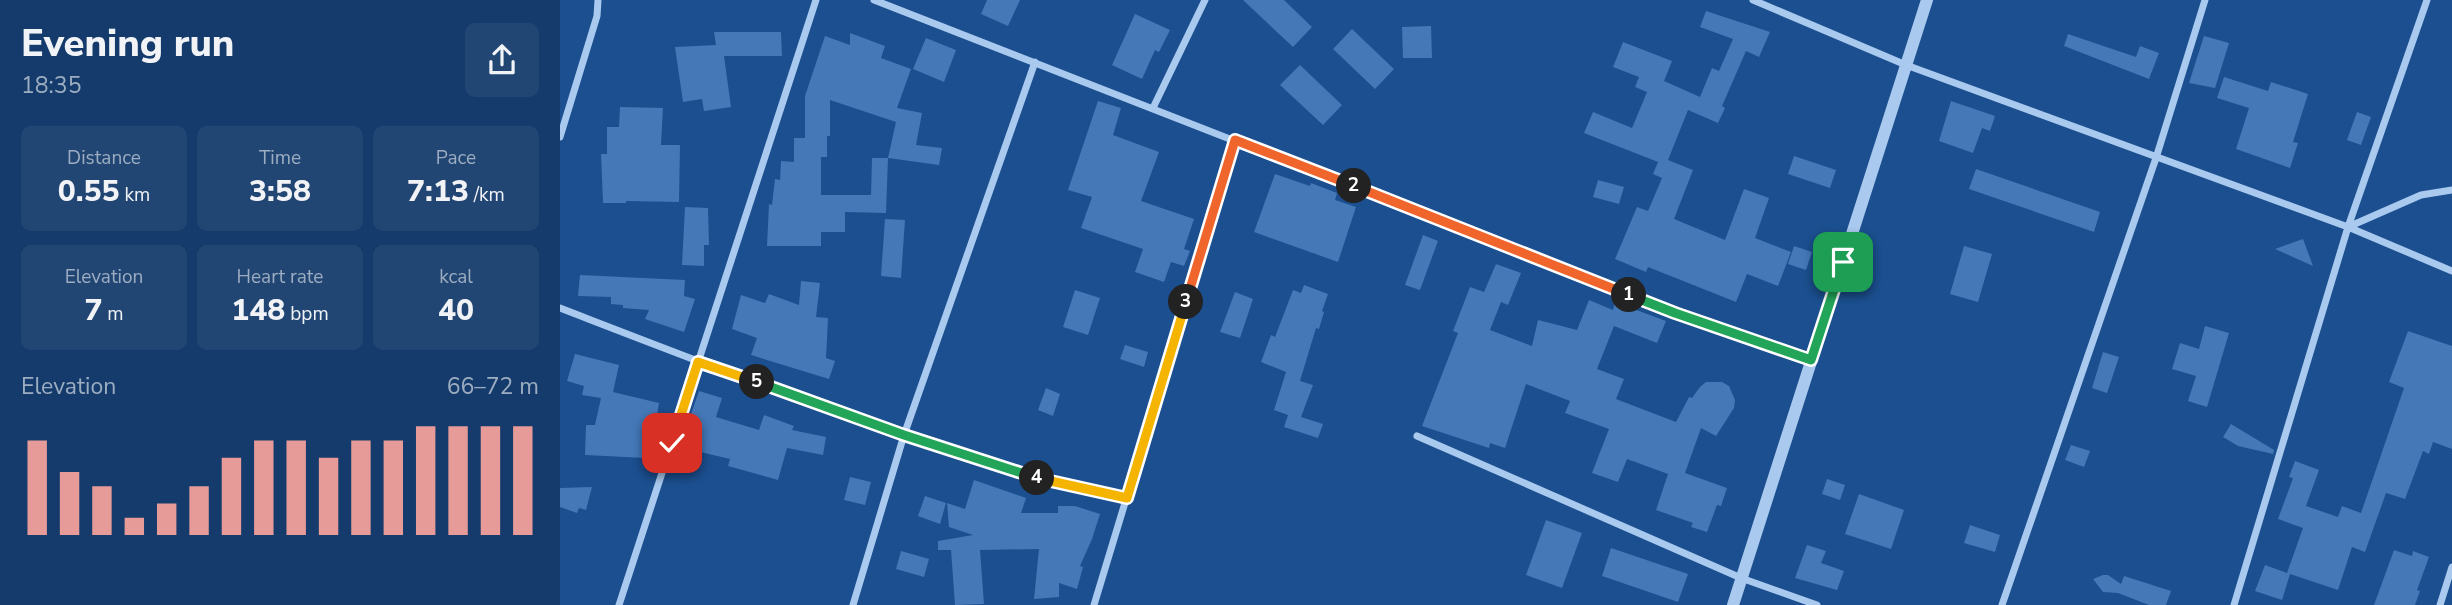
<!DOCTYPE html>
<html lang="en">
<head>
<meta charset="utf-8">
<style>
	body { margin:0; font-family:"Nunito Sans",sans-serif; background:#214673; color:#f1f3f6; height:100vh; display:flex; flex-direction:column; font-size:26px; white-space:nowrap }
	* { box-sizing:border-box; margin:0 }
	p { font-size:23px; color:#9dadc1 }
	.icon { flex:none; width:38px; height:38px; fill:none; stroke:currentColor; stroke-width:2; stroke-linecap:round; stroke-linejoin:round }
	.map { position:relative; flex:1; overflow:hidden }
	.drawer { display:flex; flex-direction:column; background:#143b6b; width:560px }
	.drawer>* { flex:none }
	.pin { position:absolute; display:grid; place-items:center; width:60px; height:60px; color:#fff; margin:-30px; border-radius:14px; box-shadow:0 4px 10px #0006 }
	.km { position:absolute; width:35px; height:35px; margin:-18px; border-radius:50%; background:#222; color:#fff; font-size:19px; line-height:35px; text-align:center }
	.round { display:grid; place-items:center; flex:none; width:74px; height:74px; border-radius:10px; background:#214673 }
	.head { display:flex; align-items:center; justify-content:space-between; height:119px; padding:0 21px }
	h1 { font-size:38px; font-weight:800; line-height:52px }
	.figures { display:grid; grid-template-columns:repeat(3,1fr); gap:10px; height:119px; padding:7px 21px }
	.figures div { display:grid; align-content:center; border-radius:10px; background:#214673; text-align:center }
	.figures b { font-size:30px; font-weight:800 }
	.figures small { font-size:19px; font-weight:400 }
	.figures p { font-size:19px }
	.chart { height:196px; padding:14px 21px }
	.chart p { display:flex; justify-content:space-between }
	.chart svg { width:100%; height:126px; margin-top:7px; stroke:#e69b98; stroke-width:6 }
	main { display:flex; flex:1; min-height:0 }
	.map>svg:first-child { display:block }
</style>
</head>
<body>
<main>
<section class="drawer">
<div class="head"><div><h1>Evening run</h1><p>18:35</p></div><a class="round"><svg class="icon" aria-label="share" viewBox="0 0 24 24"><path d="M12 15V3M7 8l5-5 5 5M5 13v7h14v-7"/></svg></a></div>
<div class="figures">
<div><p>Distance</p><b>0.55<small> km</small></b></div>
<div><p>Time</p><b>3:58</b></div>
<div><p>Pace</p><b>7:13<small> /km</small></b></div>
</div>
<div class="figures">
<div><p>Elevation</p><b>7<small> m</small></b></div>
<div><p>Heart rate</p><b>148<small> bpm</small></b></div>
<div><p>kcal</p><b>40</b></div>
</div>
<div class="chart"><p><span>Elevation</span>66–72 m</p>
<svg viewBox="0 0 160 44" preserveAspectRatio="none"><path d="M5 44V11M15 44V22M25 44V27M35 44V38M45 44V33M55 44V27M65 44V17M75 44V11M85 44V11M95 44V17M105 44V11M115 44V11M125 44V6M135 44V6M145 44V6M155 44V6"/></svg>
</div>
</section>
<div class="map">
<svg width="1892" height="605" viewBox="0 0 1892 605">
	<rect width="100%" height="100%" fill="#1b4f8f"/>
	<path fill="#4478b7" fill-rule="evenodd" d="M 427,0 L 460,0 L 448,26 L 421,14 Z
		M 683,0 L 724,0 L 752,27 L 733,47 Z
		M 1146,11 L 1210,32 L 1199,57 L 1186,51 L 1162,106 L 1165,108 L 1158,123 L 1128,110 L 1108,160 L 1133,170 L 1114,219 L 1165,240 L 1184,189 L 1209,198 L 1195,238 L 1231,252 L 1218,286 L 1187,274 L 1176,302 L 1088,267 L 1086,272 L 1055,259 L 1077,207 L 1088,211 L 1102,178 L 1093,174 L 1098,162 L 1024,133 L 1033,112 L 1072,128 L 1087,92 L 1075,87 L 1079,77 L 1053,67 L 1063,42 L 1112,61 L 1104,81 L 1140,97 L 1152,68 L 1159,71 L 1173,39 L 1140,27 Z
		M 575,14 L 610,30 L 599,52 L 595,50 L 582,79 L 552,65 Z
		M 871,26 L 872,58 L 843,58 L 842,27 Z
		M 792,29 L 834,69 L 815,89 L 773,49 Z
		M 154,32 L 221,32 L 222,56 L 164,56 L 171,107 L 144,111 L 142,99 L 123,102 L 115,47 L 156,45 Z
		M 290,33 L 325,46 L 321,58 L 351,69 L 337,108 L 362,113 L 356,145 L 382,148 L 379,165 L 328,158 L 326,213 L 285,212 L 285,232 L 261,232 L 261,246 L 207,246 L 209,204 L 212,205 L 215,179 L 220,180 L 221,161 L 234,162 L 234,138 L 245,138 L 245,96 L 265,36 L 290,45 ZM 270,100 L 336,122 L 328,158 L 312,158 L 311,195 L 261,195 L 261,157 L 267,157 L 267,136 L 270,136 Z
		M 1508,34 L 1576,57 L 1580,46 L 1599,53 L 1589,79 L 1504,46 Z
		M 1644,36 L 1669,43 L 1655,88 L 1629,83 Z
		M 366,38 L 396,50 L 384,82 L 353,69 Z
		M 740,65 L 782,105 L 763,125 L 720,85 Z
		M 1664,77 L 1708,91 L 1711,82 L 1748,94 L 1733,142 L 1738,143 L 1730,168 L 1676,149 L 1689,108 L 1657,98 Z
		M 538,101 L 561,108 L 553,135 L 599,152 L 581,201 L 634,219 L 624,249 L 630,251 L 624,266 L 611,262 L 604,282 L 575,272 L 583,249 L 521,228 L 532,197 L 508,190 Z
		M 1391,101 L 1435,116 L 1430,131 L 1422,128 L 1413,153 L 1379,141 Z
		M 60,107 L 103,108 L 101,145 L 120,145 L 119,202 L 66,201 L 66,203 L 43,203 L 41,154 L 47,154 L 47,127 L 59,127 Z
		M 1797,112 L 1811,117 L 1801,145 L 1787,140 Z
		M 1234,156 L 1276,170 L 1270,188 L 1228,174 Z
		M 1416,169 L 1540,212 L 1534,232 L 1409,189 Z
		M 715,174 L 750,186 L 751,183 L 777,193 L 775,200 L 796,207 L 778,262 L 694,232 Z
		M 1038,180 L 1064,187 L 1059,204 L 1033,197 Z
		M 125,207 L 148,208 L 149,245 L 144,245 L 144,266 L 122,265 Z
		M 325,219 L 345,220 L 341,278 L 321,276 Z
		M 863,235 L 878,241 L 860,290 L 845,285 Z
		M 1743,239 L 1753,266 L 1715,249 Z
		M 1234,246 L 1252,252 L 1246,270 L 1228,264 Z
		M 1404,246 L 1432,254 L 1418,302 L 1390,294 Z
		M 936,264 L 961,273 L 948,305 L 941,302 L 930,330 L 972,346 L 978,320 L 1017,330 L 1029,300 L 1053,310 L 1055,302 L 1106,321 L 1097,343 L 1054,326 L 1037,369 L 1064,379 L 1056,399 L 1116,422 L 1129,397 L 1132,398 L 1140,387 L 1146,382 L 1162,382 L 1169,386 L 1175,400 L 1174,408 L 1156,436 L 1141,428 L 1125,473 L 1167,488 L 1161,506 L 1157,505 L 1147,532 L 1131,527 L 1133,523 L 1096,510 L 1108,474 L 1067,459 L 1058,482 L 1032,473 L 1049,429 L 1005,413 L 1010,401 L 966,384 L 945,448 L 930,443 L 929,448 L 862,426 L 898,333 L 893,331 L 910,287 L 924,292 Z
		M 20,275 L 125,280 L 124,296 L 135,299 L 124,332 L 85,319 L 89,310 L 63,308 L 63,305 L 51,304 L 51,297 L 18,296 Z
		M 241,281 L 260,283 L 256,317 L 268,318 L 266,358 L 275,361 L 269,379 L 191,355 L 197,338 L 172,329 L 181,295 L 205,303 L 209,294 L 239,305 Z
		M 744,285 L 768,294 L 762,311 L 764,312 L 759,329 L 756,328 L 740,381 L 753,385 L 741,417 L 763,424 L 758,438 L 724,427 L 728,415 L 714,410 L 726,372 L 701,362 L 711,335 L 715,337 L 733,290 L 741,293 Z
		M 515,290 L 540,298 L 528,335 L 503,327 Z
		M 675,292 L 693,299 L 680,338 L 660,332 Z
		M 1645,326 L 1669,333 L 1647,407 L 1628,401 L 1636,376 L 1612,369 L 1620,343 L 1639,349 Z
		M 1848,331 L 1892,346 L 1892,449 L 1873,442 L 1869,454 L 1863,451 L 1845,499 L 1826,493 L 1805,552 L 1792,547 L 1778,590 L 1730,574 L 1722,600 L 1695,591 L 1705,565 L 1727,573 L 1743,528 L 1718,519 L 1733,478 L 1729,477 L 1735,461 L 1759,470 L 1746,506 L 1778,517 L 1782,506 L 1801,513 L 1844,388 L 1829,382 Z
		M 565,345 L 588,352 L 584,367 L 560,359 Z
		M 1543,352 L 1559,357 L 1547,393 L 1532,388 Z
		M 15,354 L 59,365 L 53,392 L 99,403 L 94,434 L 85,458 L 25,455 L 26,425 L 35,425 L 41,398 L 22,395 L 24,386 L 7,381 Z
		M 486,388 L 500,394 L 493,416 L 478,410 Z
		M 139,391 L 162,398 L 156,417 L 199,430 L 204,415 L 234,426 L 232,430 L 266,437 L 263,455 L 227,448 L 218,480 L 168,466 L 170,459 L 132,450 L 139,420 L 130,417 Z
		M 1671,424 L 1714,450 L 1713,454 L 1678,446 L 1663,437 Z
		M 1511,445 L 1530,451 L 1524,467 L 1505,460 Z
		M 290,477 L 311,482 L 305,505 L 284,500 Z
		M 1267,479 L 1285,485 L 1280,500 L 1262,494 Z
		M 414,480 L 466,498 L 461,513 L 498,513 L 498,506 L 515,506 L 540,514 L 532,539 L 520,566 L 523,567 L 517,589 L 499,583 L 499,597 L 474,599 L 479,549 L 420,550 L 424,604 L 395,605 L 391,550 L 378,550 L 378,541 L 413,535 L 389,527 L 387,503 L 405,509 Z
		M 32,487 L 26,510 L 19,508 L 17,513 L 0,507 L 0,488 Z
		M 1299,494 L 1344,510 L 1331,549 L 1285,534 Z
		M 365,496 L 386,503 L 380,524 L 358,516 Z
		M 986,520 L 1022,533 L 1002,588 L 966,575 Z
		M 1410,525 L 1440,535 L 1435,552 L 1404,543 Z
		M 1247,545 L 1266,551 L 1261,563 L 1284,571 L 1277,590 L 1235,578 Z
		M 1051,548 L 1128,574 L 1118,602 L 1042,576 Z
		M 1834,550 L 1852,556 L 1853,551 L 1869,557 L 1857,590 L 1860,591 L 1855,605 L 1814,605 Z
		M 341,551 L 369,559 L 364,577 L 336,569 Z
		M 1543,575 L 1548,575 L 1561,584 L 1564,576 L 1611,591 L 1606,605 L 1589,605 L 1558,593 L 1543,592 L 1533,579 Z"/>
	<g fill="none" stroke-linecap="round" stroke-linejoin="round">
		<path stroke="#a9c9ee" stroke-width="7" d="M 314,0 L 1115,313 L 1251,360
			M 1193,0 L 1346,65 L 1788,227 L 1892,271
			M 593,108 L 645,0
			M 0,137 L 37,16 L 38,0
			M 1788,227 L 1861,195 L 1892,190
			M 0,308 C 153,367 306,427 463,474 C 496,485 532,490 567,498
			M 857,436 L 1181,578 L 1257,605
			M 59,605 L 256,0
			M 293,605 L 344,435 L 475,62
			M 534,605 L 675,140
			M 1442,605 L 1596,158 L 1645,0
			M 1674,605 L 1788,227 L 1867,0
			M 1880,605 L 1892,567"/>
		<path stroke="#a9c9ee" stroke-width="12" d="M 1173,605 L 1367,0"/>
	</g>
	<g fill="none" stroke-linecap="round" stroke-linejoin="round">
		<g stroke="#fff" stroke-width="14">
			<path id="split-1" d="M 1069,295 L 1115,313 L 1251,360 L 1283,262"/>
		</g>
		<g stroke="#fff" stroke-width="14">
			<path id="split-2" d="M 794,186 L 1069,295"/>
		</g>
		<g stroke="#fff" stroke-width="14">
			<path id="split-3" d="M 626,302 L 675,140 L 794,186"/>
		</g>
		<g stroke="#fff" stroke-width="14">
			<path id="split-4" d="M 477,478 L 567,498 L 626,302"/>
		</g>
		<g stroke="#fff" stroke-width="14">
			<path id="split-5" d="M 197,382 L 344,435 L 477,478"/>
		</g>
		<g stroke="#fff" stroke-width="14">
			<path id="split-6" d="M 112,443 L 138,362 L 197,382"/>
		</g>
		<use href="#split-1" stroke="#22a559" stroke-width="9"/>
		<use href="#split-2" stroke="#f0652b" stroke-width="9"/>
		<use href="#split-3" stroke="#f0652b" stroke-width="9"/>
		<use href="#split-4" stroke="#f5b400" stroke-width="9"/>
		<use href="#split-5" stroke="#22a559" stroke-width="9"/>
		<use href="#split-6" stroke="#f5b400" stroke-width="9"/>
	</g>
</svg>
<div class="pin" style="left:1283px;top:262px;background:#1e9e55"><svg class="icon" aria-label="arrive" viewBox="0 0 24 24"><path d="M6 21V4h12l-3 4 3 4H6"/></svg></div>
<div class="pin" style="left:112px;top:443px;background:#d93025"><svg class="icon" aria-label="check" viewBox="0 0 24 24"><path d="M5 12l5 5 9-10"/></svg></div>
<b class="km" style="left:1069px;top:295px">1</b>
<b class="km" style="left:794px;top:186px">2</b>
<b class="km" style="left:626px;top:302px">3</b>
<b class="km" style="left:477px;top:478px">4</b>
<b class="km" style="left:197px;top:382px">5</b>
</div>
</main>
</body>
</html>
